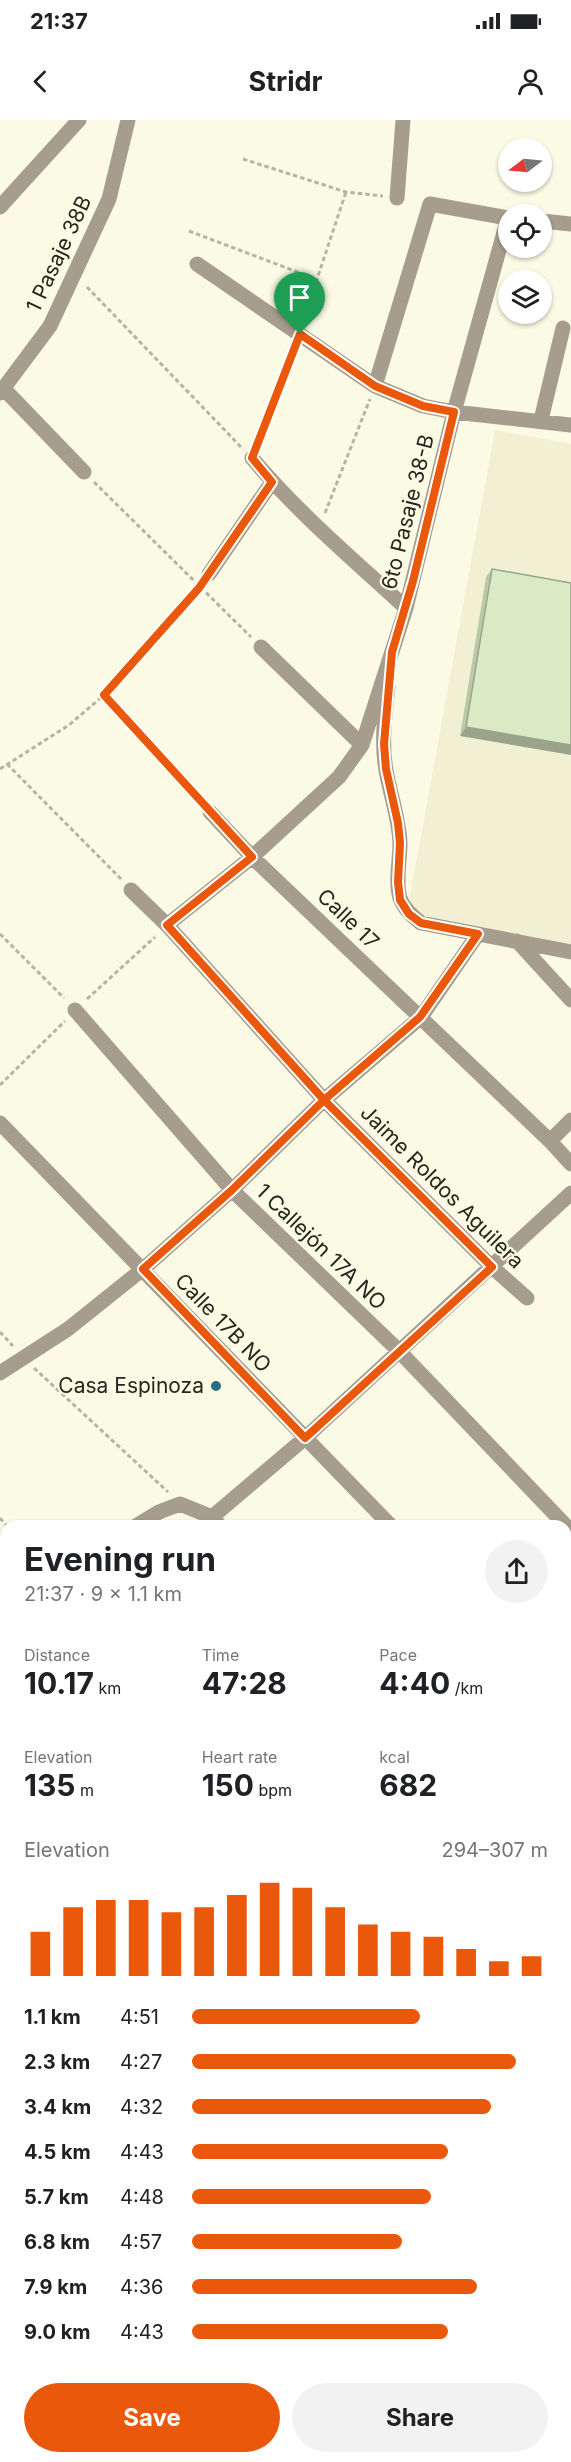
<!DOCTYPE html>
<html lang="en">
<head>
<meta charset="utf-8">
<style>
	body { margin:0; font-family:Inter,sans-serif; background:#f2f2f2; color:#202124; height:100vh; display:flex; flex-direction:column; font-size:22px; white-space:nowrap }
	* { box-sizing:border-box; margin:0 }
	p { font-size:20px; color:#757577 }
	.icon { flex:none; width:33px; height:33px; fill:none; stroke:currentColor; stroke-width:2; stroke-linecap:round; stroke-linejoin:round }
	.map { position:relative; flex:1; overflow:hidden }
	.panel { position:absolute; left:0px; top:1400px; width:572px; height:944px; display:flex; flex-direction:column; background:#fff; border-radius:18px 18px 0 0; box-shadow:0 2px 4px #0004 }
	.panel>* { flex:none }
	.needle { width:39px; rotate:254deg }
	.buttons { position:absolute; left:498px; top:18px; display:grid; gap:12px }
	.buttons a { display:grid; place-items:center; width:54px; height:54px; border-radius:50%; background:#fff; box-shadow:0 2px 4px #0004; font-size:30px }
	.pin { position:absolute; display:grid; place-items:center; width:51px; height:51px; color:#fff; margin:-62px -26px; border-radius:50% 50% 50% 0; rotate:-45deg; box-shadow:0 0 6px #0007 }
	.pin .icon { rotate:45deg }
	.round { display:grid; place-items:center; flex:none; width:63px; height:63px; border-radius:32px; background:#f2f2f2 }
	.overview { display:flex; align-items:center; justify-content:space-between; height:102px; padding:0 24px }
	h1 { font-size:33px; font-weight:700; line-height:45px }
	.stats { display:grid; grid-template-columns:repeat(3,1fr); gap:9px; height:102px; padding:6px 24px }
	.stats div { display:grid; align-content:center }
	.stats b { font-size:30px; font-weight:700 }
	.stats small { font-size:16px; font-weight:400 }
	.stats p { font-size:16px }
	.chart { height:168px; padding:12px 24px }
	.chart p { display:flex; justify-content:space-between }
	.chart svg { width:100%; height:108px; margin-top:6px; stroke:#ea580c; stroke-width:6 }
	.cta { display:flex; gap:12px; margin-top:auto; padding:12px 24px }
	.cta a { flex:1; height:69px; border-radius:36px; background:#ea580c; color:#fff; font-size:24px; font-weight:700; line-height:69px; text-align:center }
	.cta a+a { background:#f2f2f2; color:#202124 }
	ul { padding:0 24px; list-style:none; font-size:20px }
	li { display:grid; grid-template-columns:96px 72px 1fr; align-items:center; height:45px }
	li i { height:15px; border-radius:8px; background:#ea580c }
	.status { display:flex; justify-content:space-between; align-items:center; height:42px; padding:0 30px; background:#fff; direction:ltr }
	.status svg { height:16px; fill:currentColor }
	header { display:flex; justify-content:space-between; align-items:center; height:78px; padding:0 24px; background:#fff; font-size:27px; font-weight:700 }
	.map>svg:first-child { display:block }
</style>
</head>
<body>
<div class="status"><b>21:37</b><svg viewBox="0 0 49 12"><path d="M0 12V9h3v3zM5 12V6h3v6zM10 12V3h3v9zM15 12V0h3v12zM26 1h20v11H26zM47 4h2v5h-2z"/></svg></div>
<header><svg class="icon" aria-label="back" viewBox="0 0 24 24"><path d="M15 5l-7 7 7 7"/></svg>Stridr<svg class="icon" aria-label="person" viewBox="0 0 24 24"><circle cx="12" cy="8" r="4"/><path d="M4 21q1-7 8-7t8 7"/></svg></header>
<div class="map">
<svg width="571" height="2342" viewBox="0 0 571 2342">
	<rect width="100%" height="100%" fill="#fbfae4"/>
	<path fill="#f2f0d3" d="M 495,310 L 571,324 L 571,824 L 407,793 Z
		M 571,1431 L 571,1606 L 566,1596 L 566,1436 Z
		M 0,2312 L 6,2319 L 6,2337 L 16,2337 L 10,2342 L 0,2342 Z"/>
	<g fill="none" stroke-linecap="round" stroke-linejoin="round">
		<path stroke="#b6b5a4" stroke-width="3" stroke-dasharray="4.5 3" stroke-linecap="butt" d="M 243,39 L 346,72 L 383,76
			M 189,111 L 316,159
			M 87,167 L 242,328
			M 304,198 L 346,72
			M 257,325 L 293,230
			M 94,362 L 251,517
			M 325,393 L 370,279
			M 104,575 L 200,680
			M 7,644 L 122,760
			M 0,649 L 69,605 L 104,575 L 201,465
			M 0,814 L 64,878
			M 87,879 L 155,817
			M 0,965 L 65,901
			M 0,1212 L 13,1226
			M 34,1248 L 168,1372
			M 0,1398 L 7,1406"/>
		<path stroke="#a69d8e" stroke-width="15" d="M 397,78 L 403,0
			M 0,87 L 79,0
			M 542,101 L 571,104
			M 197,144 L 375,266 L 423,286 L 454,292 L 571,305
			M 375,266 L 430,84 L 508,98
			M 4,269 L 84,352
			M 0,273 L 50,206 L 109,79 L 128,0
			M 541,300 L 563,208
			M 252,338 C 298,393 353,439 406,488
			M 209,454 L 272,362
			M 261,527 L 362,625
			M 388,567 C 385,594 381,623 386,650 C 390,674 399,698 400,723 C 400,741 395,761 400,778 C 404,789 412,796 421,803 L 571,832
			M 210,692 L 252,737 L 550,1021 L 571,1044
			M 131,770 L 167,805 L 324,980 L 492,1147 L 527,1178
			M 167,805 L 252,737 L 339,657 L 362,625 L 406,488 L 454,292 L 508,98
			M 517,821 L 571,880
			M 75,890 L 232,1070 L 399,1231 L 571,1411
			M 0,1003 L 391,1406
			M 550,1021 L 571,1000
			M 0,1253 L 68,1209 L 143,1149 L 232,1070 L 324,980 L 421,897 L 478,814
			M 212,1397 L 305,1318 L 571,1073
			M 136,1406 L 159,1392 L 180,1384 L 212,1397 L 220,1406
			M 566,1618 L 571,1628
			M 0,1713 L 6,1705
			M 566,1824 L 571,1830
			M 0,1939 L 6,1934
			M 566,2059 L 571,2051
			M 0,2118 L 6,2119
			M 566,2181 L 571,2177
			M 0,2188 L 6,2184
			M 0,2213 L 6,2221
			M 566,2217 L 571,2212
			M 0,2299 L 6,2306
			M 16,2342 L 21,2337
			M 351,2342 L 358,2337
			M 402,2342 L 409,2337"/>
		<path stroke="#625339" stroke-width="15" d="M 566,2140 L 571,2136
			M 566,2168 L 571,2164
			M 566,2239 L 571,2235
			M 566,2268 L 571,2263
			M 295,2342 L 302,2337
			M 333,2342 L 340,2337
			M 429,2342 L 436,2337
			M 472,2342 L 478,2337"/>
	</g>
	<path fill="#bbc9a9" d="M 492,449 L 571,463 L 460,616 L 486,457 Z"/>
	<path fill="#99a48a" d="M 466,607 L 571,625 L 571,635 L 460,616 Z"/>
	<path fill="#daeac5" stroke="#99a48a" stroke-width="1.5" d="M 492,449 L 571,463 L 571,625 L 466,607 Z"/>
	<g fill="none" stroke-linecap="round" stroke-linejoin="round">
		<g stroke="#fff" stroke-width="12">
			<path id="route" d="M 300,214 L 252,338 L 272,362 L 199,468 L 104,575 L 252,737 L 167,805 L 324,980 L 232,1070 L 143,1149 L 305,1318 L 492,1147 L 324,980 L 420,897 L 478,814 L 421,803 L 409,794 L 400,780 L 398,762 L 400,723 L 398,703 L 386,649 L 384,624 L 392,532 L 413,461 L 454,292 L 423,286 L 375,266 L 300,214"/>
		</g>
		<use href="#route" stroke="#ea580c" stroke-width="8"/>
	</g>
	<circle fill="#2b6f7f" stroke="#fbfae4" stroke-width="2" cx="216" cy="1266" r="6"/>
	<g text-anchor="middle" stroke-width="4.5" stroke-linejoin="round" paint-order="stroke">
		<g font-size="21" fill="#27261e" stroke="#fbfae4">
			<text transform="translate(59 134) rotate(-65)" y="7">1 Pasaje 38B</text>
			<text transform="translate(408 392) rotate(-76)" y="7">6to Pasaje 38-B</text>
			<text transform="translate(348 799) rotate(44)" y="7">Calle 17</text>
			<text transform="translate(442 1067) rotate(45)" y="7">Jaime Roldos Aguilera</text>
			<text transform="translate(321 1127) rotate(44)" y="7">1 Callejón 17A NO</text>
			<text transform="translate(223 1203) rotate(46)" y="7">Calle 17B NO</text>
		</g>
		<g font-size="21" fill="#27261e" stroke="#fbfae4" text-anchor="end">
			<text x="204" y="1273">Casa Espinoza</text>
		</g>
	</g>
</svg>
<div class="buttons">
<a><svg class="needle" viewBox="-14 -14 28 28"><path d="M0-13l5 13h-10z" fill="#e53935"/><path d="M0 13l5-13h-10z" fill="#757577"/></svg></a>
<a><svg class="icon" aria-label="locate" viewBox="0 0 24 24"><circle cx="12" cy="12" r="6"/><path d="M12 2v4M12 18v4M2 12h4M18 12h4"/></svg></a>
<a><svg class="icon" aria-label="layers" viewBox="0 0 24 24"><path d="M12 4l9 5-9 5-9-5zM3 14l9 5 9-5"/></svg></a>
</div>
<div class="pin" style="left:300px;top:214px;background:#1e9e55"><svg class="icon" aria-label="arrive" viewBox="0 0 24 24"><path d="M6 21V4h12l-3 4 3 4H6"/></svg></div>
<section class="panel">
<div class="overview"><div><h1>Evening run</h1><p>21:37 · 9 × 1.1 km</p></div><a class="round"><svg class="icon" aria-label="share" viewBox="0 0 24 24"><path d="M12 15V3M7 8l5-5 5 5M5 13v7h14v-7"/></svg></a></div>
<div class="stats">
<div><p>Distance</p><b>10.17<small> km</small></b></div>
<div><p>Time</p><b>47:28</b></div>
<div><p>Pace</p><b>4:40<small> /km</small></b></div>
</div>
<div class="stats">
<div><p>Elevation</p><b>135<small> m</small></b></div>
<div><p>Heart rate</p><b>150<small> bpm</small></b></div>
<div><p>kcal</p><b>682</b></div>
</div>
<div class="chart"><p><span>Elevation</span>294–307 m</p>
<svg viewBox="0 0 160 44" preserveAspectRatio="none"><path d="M5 44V26M15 44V16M25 44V13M35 44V13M45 44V18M55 44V16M65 44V11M75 44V6M85 44V8M95 44V16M105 44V23M115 44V26M125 44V28M135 44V33M145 44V38M155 44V36"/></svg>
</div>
<ul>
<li><b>1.1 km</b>4:51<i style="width:64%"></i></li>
<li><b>2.3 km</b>4:27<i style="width:91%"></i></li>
<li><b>3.4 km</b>4:32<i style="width:84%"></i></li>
<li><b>4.5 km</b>4:43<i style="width:72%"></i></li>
<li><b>5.7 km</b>4:48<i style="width:67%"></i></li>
<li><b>6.8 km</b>4:57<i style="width:59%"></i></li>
<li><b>7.9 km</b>4:36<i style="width:80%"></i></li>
<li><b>9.0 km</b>4:43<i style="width:72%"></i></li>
</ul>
<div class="cta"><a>Save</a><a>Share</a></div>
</section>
</div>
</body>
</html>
